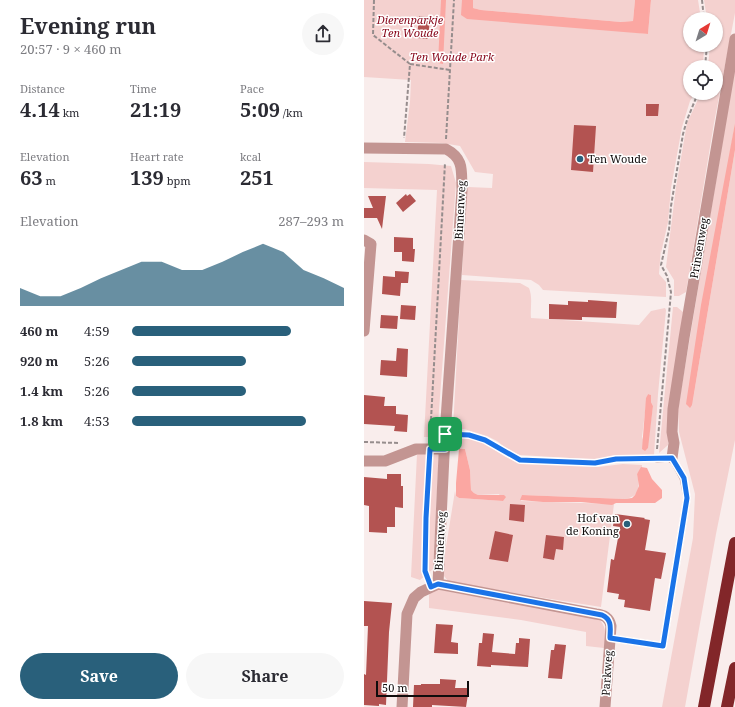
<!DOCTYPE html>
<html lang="en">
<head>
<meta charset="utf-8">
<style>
	body { margin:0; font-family:"Noto Serif",serif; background:#f7f7f7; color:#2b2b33; height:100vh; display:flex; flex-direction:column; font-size:15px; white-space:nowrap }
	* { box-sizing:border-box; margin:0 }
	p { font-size:13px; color:#7c7c81 }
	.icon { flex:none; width:22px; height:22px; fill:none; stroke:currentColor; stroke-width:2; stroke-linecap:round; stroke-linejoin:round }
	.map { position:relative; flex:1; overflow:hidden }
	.details { display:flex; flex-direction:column; background:#fff; width:364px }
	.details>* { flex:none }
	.needle { width:26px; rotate:38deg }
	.fabs { position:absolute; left:319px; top:12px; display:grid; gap:8px }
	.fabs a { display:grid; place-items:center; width:40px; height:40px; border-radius:50%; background:#fff; box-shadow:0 1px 3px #0004; font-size:20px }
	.scale { position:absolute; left:12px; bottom:10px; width:93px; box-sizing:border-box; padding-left:4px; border:2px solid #100c0c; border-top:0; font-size:11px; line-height:14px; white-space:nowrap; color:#100c0c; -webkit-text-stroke:3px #fff; paint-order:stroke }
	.pin { position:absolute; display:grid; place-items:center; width:34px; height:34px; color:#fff; margin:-17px; border-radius:8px; box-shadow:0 2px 6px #0006 }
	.round { display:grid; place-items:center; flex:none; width:42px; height:42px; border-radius:21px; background:#f7f7f7 }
	.summary { display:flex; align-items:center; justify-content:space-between; height:68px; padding:0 20px }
	h1 { font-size:22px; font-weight:700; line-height:30px }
	.metrics { display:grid; grid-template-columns:repeat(3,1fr); gap:6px; height:68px; padding:4px 20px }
	.metrics div { display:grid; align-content:center }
	.metrics b { font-size:20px; font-weight:700 }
	.metrics small { font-size:11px; font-weight:400 }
	.metrics p { font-size:11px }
	.chart { height:112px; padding:8px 20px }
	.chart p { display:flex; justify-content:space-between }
	.chart svg { width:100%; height:72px; margin-top:4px; fill:#29607b; opacity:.7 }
	.cta { display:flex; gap:8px; margin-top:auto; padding:8px 20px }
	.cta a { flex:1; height:46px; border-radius:24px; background:#29607b; color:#fff; font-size:16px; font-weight:700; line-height:46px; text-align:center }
	.cta a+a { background:#f7f7f7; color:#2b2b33 }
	ul { padding:0 20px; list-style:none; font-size:13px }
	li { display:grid; grid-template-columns:64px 48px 1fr; align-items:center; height:30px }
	li i { height:10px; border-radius:5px; background:#29607b }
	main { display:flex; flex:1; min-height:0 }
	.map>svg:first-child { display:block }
</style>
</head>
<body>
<main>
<section class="details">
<div class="summary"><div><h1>Evening run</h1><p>20:57 · 9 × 460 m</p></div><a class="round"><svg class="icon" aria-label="share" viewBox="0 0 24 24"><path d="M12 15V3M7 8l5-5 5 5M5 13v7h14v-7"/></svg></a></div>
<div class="metrics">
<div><p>Distance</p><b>4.14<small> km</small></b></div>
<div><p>Time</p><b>21:19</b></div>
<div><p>Pace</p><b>5:09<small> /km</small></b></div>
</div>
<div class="metrics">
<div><p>Elevation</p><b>63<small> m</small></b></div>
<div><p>Heart rate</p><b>139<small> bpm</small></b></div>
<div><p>kcal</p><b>251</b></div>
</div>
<div class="chart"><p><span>Elevation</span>287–293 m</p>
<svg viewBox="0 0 160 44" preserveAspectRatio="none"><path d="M0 44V33L10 38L20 38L30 33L40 27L50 22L60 17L70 17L80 22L90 22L100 17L110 11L120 6L130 11L140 22L150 27L160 33V44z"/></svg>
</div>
<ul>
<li><b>460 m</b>4:59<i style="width:75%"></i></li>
<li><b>920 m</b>5:26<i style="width:54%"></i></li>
<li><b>1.4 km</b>5:26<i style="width:54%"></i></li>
<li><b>1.8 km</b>4:53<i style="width:82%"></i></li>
</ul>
<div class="cta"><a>Save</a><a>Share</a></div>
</section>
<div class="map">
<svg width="371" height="707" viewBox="0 0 371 707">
	<rect width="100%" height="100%" fill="#f9edec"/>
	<path fill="#f4d1cf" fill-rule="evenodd" d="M 0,0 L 104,0 L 103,13 L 284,34 L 287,0 L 334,0 L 337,19 L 326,19 L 326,45 L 340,45 L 339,67 L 326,67 L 326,93 L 331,93 L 326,101 L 318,127 L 307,188 L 304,222 L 297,253 L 297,248 L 295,274 L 302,282 L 302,297 L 179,290 L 175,285 L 167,280 L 98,275 L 102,192 L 104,187 L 128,188 L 129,174 L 111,172 L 96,146 L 78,143 L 41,142 L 46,102 L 47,80 L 0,77 Z
		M 109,0 L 271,0 L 269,21 L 257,22 L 117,10 L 109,8 Z
		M 340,0 L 371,0 L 371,13 L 350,123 L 322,292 L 315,296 L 310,296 L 310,280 L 302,267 L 312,187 L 323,123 L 337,93 L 352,93 L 352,67 L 344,67 L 346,45 L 352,45 L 352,19 L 343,19 Z
		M 371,67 L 371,123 L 364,165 L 328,405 L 371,150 L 371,440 L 352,534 L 321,707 L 298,707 L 329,538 L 331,494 L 315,432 L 314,409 Z
		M 0,162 L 65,164 L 87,166 L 92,183 L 73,437 L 60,437 L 73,190 L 0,188 Z
		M 97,280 L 156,283 L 165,288 C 169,298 166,308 167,318 L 275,325 L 287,311 L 301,308 L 302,310 L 294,394 L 290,455 L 252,455 L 235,459 L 222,459 L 156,455 L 144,450 L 133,441 L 123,436 L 100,429 L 89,429 ZM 284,394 L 287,395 L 287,402 L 289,406 L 283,450 L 278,437 L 283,396 Z
		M 309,307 L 313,307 L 319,312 L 304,433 L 304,445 L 295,453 Z
		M 106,438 L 119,442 L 140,456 L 152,462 L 234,467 L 259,464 L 278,465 L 278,468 L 273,474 C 276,486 276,497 261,499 L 158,495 L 157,501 L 250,504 L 237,607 L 168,596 L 84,581 L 80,576 L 80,559 L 91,491 L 92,496 L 95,498 L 139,501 L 135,494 L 114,495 L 110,493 L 107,490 L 106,470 L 101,449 L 95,449 L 96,439 Z
		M 75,453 L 69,569 L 56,580 L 47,577 L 53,454 Z
		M 71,589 L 235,619 C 243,628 242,636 240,648 L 222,646 L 222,632 L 157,620 L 65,608 L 65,595 L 67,591 Z"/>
	<path fill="#fba7a2" d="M 77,0 L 82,0 L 79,64 L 74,63 Z
		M 98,0 L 109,0 L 109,8 L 117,10 L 257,22 L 269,21 L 271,0 L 287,0 L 284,34 L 103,19 L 97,15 Z
		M 371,123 L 371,150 L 328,405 L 326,408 L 322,404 L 337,305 Z
		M 284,394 L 287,395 L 287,402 L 289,406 L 284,448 L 281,451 L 278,449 L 282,398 Z
		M 95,449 L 101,449 L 106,470 L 107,490 L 110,493 L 114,495 L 140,495 L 142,497 L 139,501 L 95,498 L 92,496 L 92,483 Z
		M 277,467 L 283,468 L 288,479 L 298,490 L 298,498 L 291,503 L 252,503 L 248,505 L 217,502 L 179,502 L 156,500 L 158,495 L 261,499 L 268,498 L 271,495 L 275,486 L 273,474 Z"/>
	<path fill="#b35351" d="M 55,16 L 66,17 L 64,39 L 53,38 Z
		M 282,104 L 295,104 L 294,116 L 282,116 Z
		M 210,125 L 232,126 L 229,172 L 207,170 Z
		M 42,194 L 43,196 L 46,194 L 52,201 L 39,212 L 32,203 Z
		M 4,196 L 22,196 L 18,229 L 13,218 L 0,218 L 0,208 L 9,208 Z
		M 30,237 L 49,238 L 49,249 L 51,249 L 50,262 L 38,261 L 38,252 L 30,252 Z
		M 31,271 L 45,272 L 44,283 L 37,283 L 36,296 L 18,294 L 19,276 L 31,277 Z
		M 224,300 L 253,302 L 252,318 L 218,317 L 218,320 L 185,319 L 185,304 L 204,305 L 204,301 L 224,302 Z
		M 37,305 L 52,306 L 51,320 L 36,319 Z
		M 17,315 L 34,316 L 33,329 L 16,328 Z
		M 33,348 L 44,349 L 43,377 L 16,375 L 17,360 L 32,361 Z
		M 0,395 L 21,397 L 20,406 L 32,406 L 32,414 L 44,415 L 43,432 L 30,431 L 31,426 L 0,424 Z
		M 23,474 L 37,474 L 37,486 L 39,486 L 39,508 L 31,507 L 31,527 L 23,527 L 23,533 L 5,532 L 5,506 L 0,505 L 0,477 L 23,479 Z
		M 146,504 L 161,505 L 160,522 L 145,520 Z
		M 251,514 L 281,518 L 280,519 L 286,520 L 281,550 L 302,553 L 297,579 L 291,578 L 286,611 L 260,607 L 261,600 L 254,599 L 255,594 L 243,592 L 247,559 L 250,560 L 256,527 L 249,526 Z
		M 131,531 L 149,535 L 144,562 L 125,559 Z
		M 182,535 L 200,537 L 199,550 L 192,549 L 190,560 L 179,558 Z
		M 0,601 L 28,603 L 25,632 L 22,705 L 15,704 L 15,706 L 0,705 L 0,674 L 2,675 L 4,626 L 0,626 Z
		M 72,624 L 89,625 L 87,642 L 94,643 L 94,654 L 70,653 Z
		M 119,633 L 130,634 L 128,652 L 151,654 L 152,643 L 155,643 L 155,638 L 166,639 L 164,667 L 127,665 L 127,667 L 113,666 L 115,643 L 118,643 Z
		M 191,644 L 202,645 L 198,679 L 184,678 L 187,650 L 190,650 Z
		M 76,679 L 92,680 L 91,688 L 105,688 L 102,707 L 68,705 L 68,707 L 49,707 L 50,685 L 57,685 L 57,684 L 76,684 Z"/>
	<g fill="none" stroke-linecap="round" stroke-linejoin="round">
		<path stroke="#968d8d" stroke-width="2" stroke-dasharray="4 2" stroke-linecap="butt" d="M 10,0 L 9,35 L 46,64 L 40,138
			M 338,0 L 340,19
			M 46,64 L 86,70
			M 341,67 L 343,45
			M 82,139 L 90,0
			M 92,434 L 105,435 L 121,441 L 156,460 L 231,463 L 252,459 L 284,459
			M 66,438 L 81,163
			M 0,442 L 35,443
			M 293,449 L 307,292 L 303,276 L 297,265 L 305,230 L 307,206 L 319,134 L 323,120 L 334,93
			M 62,574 L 61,544 L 65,461"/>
		<path stroke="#c39592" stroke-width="7" d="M 246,638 L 299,646 L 323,498 L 319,478 L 308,458 L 293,459"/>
		<path stroke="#c39592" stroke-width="11" d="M 0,148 L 82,149 C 101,159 97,172 98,190 L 81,434 L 74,584
			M 0,240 L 7,244 L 0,331
			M 308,458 L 310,443 L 308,432 L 309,409 L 320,338 L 371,39
			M 0,461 L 21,461 L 52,449 L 81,449
			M 74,584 L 232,614 C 240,615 245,617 247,626 L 241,707
			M 38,707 L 43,614 L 50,598 L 57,592 L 74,584"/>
		<path stroke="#822629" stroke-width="12" d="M 340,707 L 371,543
			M 363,707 L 371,668"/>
	</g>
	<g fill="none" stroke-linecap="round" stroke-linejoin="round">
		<g stroke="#fff" stroke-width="8">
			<path id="route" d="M 81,434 L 105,435 L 121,440 L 156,460 L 231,463 L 252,459 L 308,458 L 320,478 L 323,498 L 299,646 L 246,638 C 246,629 249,620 238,615 L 74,584 L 67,587 L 61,571 L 62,518 L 66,449 L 81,449 Z"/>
		</g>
		<use href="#route" stroke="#1a73e8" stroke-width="5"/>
	</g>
	<g fill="#29607b" stroke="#fff" stroke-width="1.5">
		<circle cx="216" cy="159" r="4"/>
		<circle cx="263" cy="524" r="4"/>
	</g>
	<g text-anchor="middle" stroke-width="3" stroke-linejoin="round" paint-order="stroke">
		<g font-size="11" font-style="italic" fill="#87061a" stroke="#fff">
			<text x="46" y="24">Dierenparkje<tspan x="46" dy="13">Ten Woude</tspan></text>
			<text x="88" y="61">Ten Woude Park</text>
		</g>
		<g font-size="11" fill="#100c0c" stroke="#fff" text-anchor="start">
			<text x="224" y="163">Ten Woude</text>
			<text x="255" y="522" text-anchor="end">Hof van<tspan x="255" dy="13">de Koning</tspan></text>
		</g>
		<g font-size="11" fill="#100c0c" stroke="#fff">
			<text transform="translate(96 210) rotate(-87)" y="4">Binnenweg</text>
			<text transform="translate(335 248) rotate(-80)" y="4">Prinsenweg</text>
			<text transform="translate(76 541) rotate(-87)" y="4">Binnenweg</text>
			<text transform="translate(243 673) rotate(-86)" y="4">Parkweg</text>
		</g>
	</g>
</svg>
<div class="fabs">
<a><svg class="needle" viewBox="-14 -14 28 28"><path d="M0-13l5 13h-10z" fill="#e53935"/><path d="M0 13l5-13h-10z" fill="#7c7c81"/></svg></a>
<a><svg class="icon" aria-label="locate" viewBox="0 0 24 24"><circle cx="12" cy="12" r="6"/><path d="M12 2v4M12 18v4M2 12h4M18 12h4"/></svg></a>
</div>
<div class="scale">50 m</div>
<div class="pin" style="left:81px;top:434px;background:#1e9e55"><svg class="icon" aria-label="arrive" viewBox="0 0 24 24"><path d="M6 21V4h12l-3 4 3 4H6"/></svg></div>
</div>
</main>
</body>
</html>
